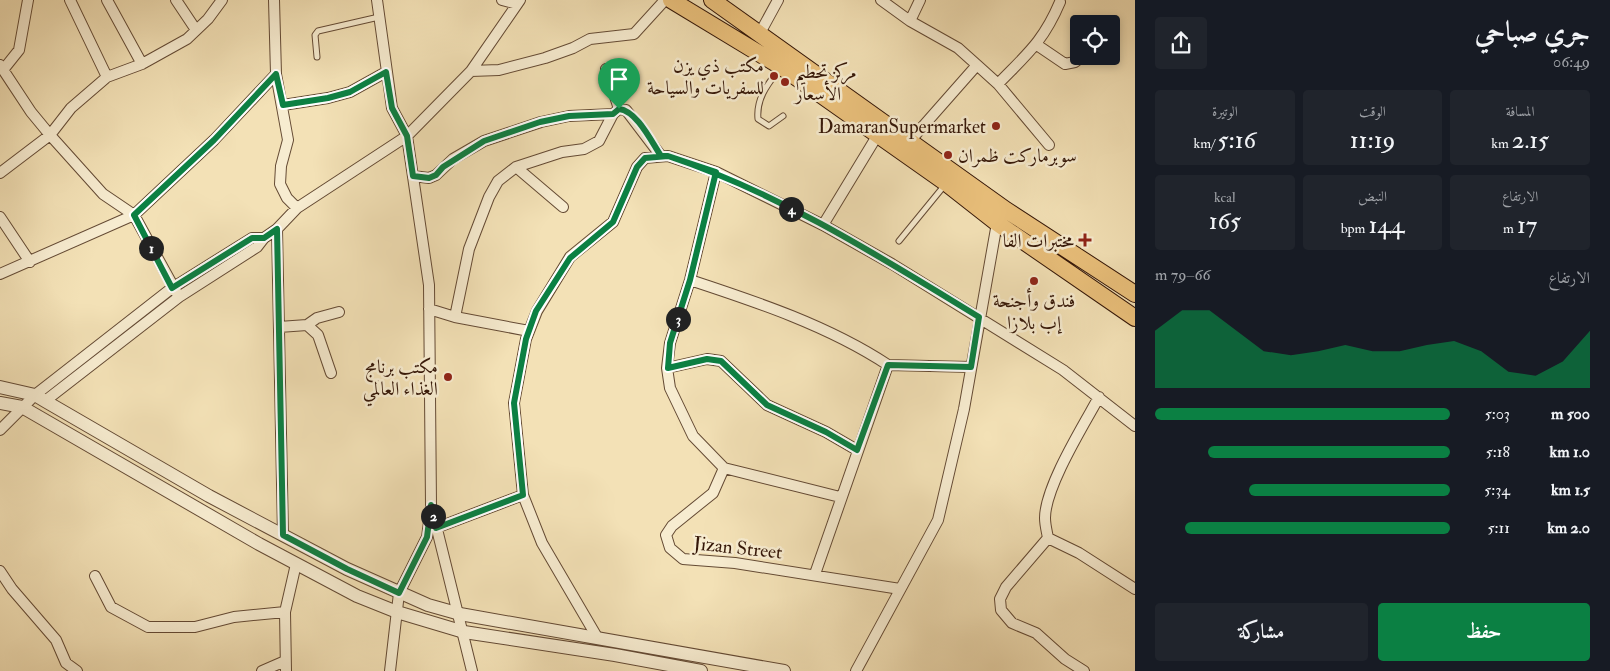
<!DOCTYPE html>
<html lang="ar">
<head>
<meta charset="utf-8">
<style>
	body { margin:0; font-family:"IM FELL Double Pica",Amiri,serif; background:#20242c; color:#f1f3f6; direction:rtl; height:100vh; display:flex; flex-direction:column; font-size:19px; white-space:nowrap }
	* { box-sizing:border-box; margin:0 }
	p { font-size:16px; color:#9ea1a6 }
	.icon { flex:none; width:28px; height:28px; fill:none; stroke:currentColor; stroke-width:2; stroke-linecap:round; stroke-linejoin:round }
	.map { position:relative; flex:1; overflow:hidden; direction:ltr }
	.sheet { display:flex; flex-direction:column; background:#171b24; width:475px }
	.sheet>* { flex:none }
	.tools { position:absolute; left:1070px; top:15px; display:grid; gap:10px }
	.tools a { display:grid; place-items:center; width:50px; height:50px; border-radius:5px; background:#171b24; box-shadow:0 2px 8px #0003; font-size:25px }
	.pin { position:absolute; display:grid; place-items:center; width:42px; height:42px; color:#fff; margin:-51px -21px; border-radius:50% 50% 50% 0; rotate:-45deg; box-shadow:0 0 5px #0007 }
	.pin .icon { rotate:45deg }
	.km { position:absolute; width:25px; height:25px; margin:-12px; border-radius:50%; background:#222; color:#fff; font-size:14px; line-height:25px; text-align:center }
	.round { display:grid; place-items:center; flex:none; width:52px; height:52px; border-radius:5px; background:#20242c }
	.summary { display:flex; align-items:center; justify-content:space-between; height:85px; padding:0 20px }
	h1 { font-size:28px; font-weight:600; line-height:38px }
	.figures { display:grid; grid-template-columns:repeat(3,1fr); gap:8px; height:85px; padding:5px 20px }
	.figures div { display:grid; align-content:center; border-radius:5px; background:#20242c; text-align:center }
	.figures b { font-size:25px; font-weight:600 }
	.figures small { font-size:14px; font-weight:400 }
	.figures p { font-size:14px }
	.chart { height:140px; padding:10px 20px }
	.chart p { display:flex; justify-content:space-between }
	.chart svg { width:100%; height:90px; margin-top:5px; fill:#0b8043; opacity:.7 }
	.action { display:flex; gap:10px; margin-top:auto; padding:10px 20px }
	.action a { flex:1; height:58px; border-radius:5px; background:#0b8043; color:#fff; font-size:20px; font-weight:600; line-height:58px; text-align:center }
	.action a+a { background:#20242c; color:#f1f3f6 }
	ul { padding:0 20px; list-style:none; font-size:16px }
	li { display:grid; grid-template-columns:80px 60px 1fr; align-items:center; height:38px }
	li i { height:12px; border-radius:6px; background:#0b8043 }
	main { display:flex; flex:1; min-height:0 }
	.map>svg:first-child { display:block }
</style>
</head>
<body>
<main>
<section class="sheet">
<div class="summary"><div><h1>جري صباحي</h1><p>06:49</p></div><a class="round"><svg class="icon" aria-label="share" viewBox="0 0 24 24"><path d="M12 15V3M7 8l5-5 5 5M5 13v7h14v-7"/></svg></a></div>
<div class="figures">
<div><p>المسافة</p><b>2.15<small> km</small></b></div>
<div><p>الوقت</p><b>11:19</b></div>
<div><p>الوتيرة</p><b>5:16<small> /km</small></b></div>
</div>
<div class="figures">
<div><p>الارتفاع</p><b>17<small> m</small></b></div>
<div><p>النبض</p><b>144<small> bpm</small></b></div>
<div><p>kcal</p><b>165</b></div>
</div>
<div class="chart"><p><span>الارتفاع</span>66–79 m</p>
<svg viewBox="0 0 160 44" preserveAspectRatio="none"><path d="M0 44V16L10 6L20 6L30 16L40 26L50 28L60 26L70 23L80 26L90 26L100 23L110 21L120 26L130 36L140 38L150 31L160 16V44z"/></svg>
</div>
<ul>
<li><b>500 m</b>5:03<i style="width:100%"></i></li>
<li><b>1.0 km</b>5:18<i style="width:82%"></i></li>
<li><b>1.5 km</b>5:34<i style="width:68%"></i></li>
<li><b>2.0 km</b>5:11<i style="width:90%"></i></li>
</ul>
<div class="action"><a>حفظ</a><a>مشاركة</a></div>
</section>
<div class="map">
<svg width="1135" height="671" viewBox="0 0 1135 671">
	<rect width="100%" height="100%" fill="#f3e1b6"/>
	<filter id="stains"><feTurbulence type="fractalNoise" baseFrequency=".004" numOctaves="4"/><feColorMatrix values="0 0 0 0 .2 0 0 0 0 .09 0 0 0 0 .02 0 0 0 .5 -.17"/></filter>
	<radialGradient id="worn" r=".72"><stop offset=".6" stop-color="#630" stop-opacity="0"/><stop offset="1" stop-color="#630" stop-opacity=".3"/></radialGradient>
	<g fill="none" stroke-linecap="round" stroke-linejoin="round">
		<g stroke="#644a34" stroke-width="7">
			<path id="service" d="M 317,57 L 315,35 L 318,31 L 379,17
				M 780,68 C 768,84 756,98 758,119 L 769,126 L 783,116
				M 899,241 L 944,186"/>
		</g>
		<g stroke="#644a34" stroke-width="12">
			<path id="minor" d="M 70,0 L 107,77
				M 107,0 L 142,64
				M 176,0 L 196,30
				M 274,0 L 276,74 L 288,140 L 281,166 L 280,184 L 287,198 L 297,208
				M 377,0 L 392,108 L 407,136 L 429,285 L 431,505 L 472,671
				M 502,0 L 517,4
				M 881,0 L 910,21 L 958,48 L 977,65 L 910,141
				M 910,21 L 920,0
				M 760,33 L 778,0
				M 1037,45 L 1065,64 L 1075,62 L 1083,56
				M 0,65 L 31,112 L 50,135 L 103,194 L 134,215 L 179,297
				M 977,65 L 998,84 L 1049,145
				M 606,69 L 619,109
				M 3,70 L 19,50 L 28,0
				M 471,71 L 499,70 L 545,58 L 573,48 L 590,39 L 634,34 L 665,0
				M 998,84 C 1027,54 1043,42 1060,2
				M 283,105 L 328,98 L 350,92 L 386,72
				M 516,167 L 563,207
				M 716,172 L 690,280 L 670,343 L 667,368 L 670,388 L 693,436 L 724,468 L 713,493 L 672,526 L 666,535 L 670,548 L 683,559 L 735,563 L 900,589
				M 0,173 L 50,135 L 71,108 L 107,77 L 142,64 L 187,39 L 208,19 L 222,0
				M 413,176 L 429,178 L 436,175 L 453,159 L 484,141 L 541,122 L 569,116 L 613,114 L 619,109 L 626,110 L 661,156
				M 0,217 L 30,262
				M 823,225 L 877,136
				M 277,229 L 283,535
				M 0,274 L 134,215 L 214,140 L 276,74
				M 690,280 C 757,302 829,326 888,365
				M 429,309 L 455,317 L 529,331
				M 455,317 L 469,249 L 489,197 L 498,181 L 516,167 L 562,152 L 584,149 L 599,141 L 613,114
				M 307,325 L 318,335 L 331,373
				M 279,327 L 307,325 L 317,318 L 339,312
				M 667,368 L 707,359 L 721,361 L 767,405 L 826,432 L 857,450
				M 45,401 L 179,297 L 257,247 L 264,238
				M 0,430 L 35,395 L 172,288 L 252,238 L 264,238 L 277,229 L 297,208 L 407,136 L 471,71 L 520,0
				M 724,468 L 840,497
				M 436,528 L 523,495
				M 1048,538 L 1079,553 L 1135,589
				M 0,571 L 12,589 L 56,640 L 66,663 L 77,671
				M 815,574 L 888,365 L 971,367
				M 95,576 L 111,607 L 148,627 L 195,627 L 234,617 L 285,612
				M 597,637 L 542,543 L 523,495 L 514,403 L 526,339 L 537,311 L 570,257 L 613,222 L 637,167 L 645,158 L 668,156 L 716,172 L 823,225 L 892,264 L 1063,370 L 1135,426
				M 262,671 L 285,661
				M 286,671 L 285,612 L 296,564
				M 390,671 L 399,593 L 427,537 L 430,514
				M 856,671 L 938,520 L 964,409 L 997,223
				M 1084,671 L 1065,659 L 1036,633 L 1012,623 L 1001,610 L 1000,599 L 1006,587 L 1048,538 C 1047,532 1045,525 1045,518 C 1045,487 1083,426 1099,397"/>
		</g>
		<g stroke="#644a34" stroke-width="14">
			<path id="tertiary" d="M 0,387 L 35,395 L 45,401 L 209,496 L 347,569 L 428,605 L 460,614 L 784,671
				M 0,403 L 22,407 L 259,544 L 357,596 L 397,612 L 464,632 L 615,655 L 701,671"/>
		</g>
		<g stroke="#351708" stroke-width="18">
			<path id="trunk" d="M 671,0 L 780,66 L 946,183 L 997,223 L 1135,318
				M 712,0 L 1006,210 L 1135,294"/>
		</g>
		<use href="#service" stroke="#f7ecd0" stroke-width="5"/>
		<use href="#minor" stroke="#f7ecd0" stroke-width="10"/>
		<use href="#tertiary" stroke="#f7ecd0" stroke-width="12"/>
		<use href="#trunk" stroke="#eac07b" stroke-width="16"/>
	</g>
	<g fill="none" stroke-linecap="round" stroke-linejoin="round">
		<g stroke="#fff" stroke-width="10">
			<path id="route" d="M 619,109 L 613,114 L 569,116 L 540,122 L 484,141 L 443,167 L 436,175 L 429,178 L 413,176 L 407,136 L 392,108 L 386,72 L 350,92 L 328,98 L 283,105 L 276,74 L 214,140 L 134,215 L 172,288 L 252,238 L 264,238 L 277,229 L 283,535 L 347,569 L 399,593 L 427,537 L 431,505 L 436,528 L 523,495 L 514,403 L 526,339 L 536,311 L 570,258 L 613,222 L 637,167 L 645,158 L 668,156 L 716,172 L 690,280 L 670,343 L 668,368 L 707,359 L 721,361 L 767,405 L 826,432 L 857,450 L 888,365 L 971,367 L 979,317 C 879,256 779,193 668,156 L 661,156 C 651,141 637,111 619,109"/>
		</g>
		<use href="#route" stroke="#0b8043" stroke-width="6"/>
	</g>
	<g fill="#8f2418" stroke="#f7ecd0" stroke-width="2">
		<circle cx="774" cy="76" r="5"/>
		<circle cx="785" cy="82" r="5"/>
		<circle cx="996" cy="126" r="5"/>
		<circle cx="948" cy="155" r="5"/>
		<path d="M1082.5 232.5h5v5h5v5h-5v5h-5v-5h-5v-5h5z"/>
		<circle cx="1034" cy="281" r="5"/>
		<circle cx="448" cy="377" r="5"/>
	</g>
	<g text-anchor="middle" stroke-width="5" stroke-linejoin="round" paint-order="stroke">
		<g font-size="19" fill="#351708" stroke="#f7ecd0" text-anchor="end">
			<text x="764" y="72">مكتب ذي يزن<tspan x="764" dy="22">للسفريات والسياحة</tspan></text>
			<text x="795" y="78" text-anchor="start">مركز تحطيم<tspan x="795" dy="22">الأسعار</tspan></text>
			<text x="986" y="133">DamaranSupermarket</text>
			<text x="958" y="162" text-anchor="start">سوبرماركت ظمران</text>
			<text x="1074" y="247">مختبرات الفا</text>
			<text x="1034" y="307" text-anchor="middle">فندق وأجنحة<tspan x="1034" dy="22">إب بلازا</tspan></text>
			<text x="438" y="373">مكتب برنامج<tspan x="438" dy="22">الغذاء العالمي</tspan></text>
		</g>
		<g font-size="19" fill="#351708" stroke="#f7ecd0">
			<text transform="translate(738 547) rotate(6)" y="7">Jizan Street</text>
		</g>
	</g>
	<rect width="100%" height="100%" filter="url(#stains)"/>
	<rect width="100%" height="100%" fill="url(#worn)"/>
</svg>
<div class="tools">
<a><svg class="icon" aria-label="locate" viewBox="0 0 24 24"><circle cx="12" cy="12" r="6"/><path d="M12 2v4M12 18v4M2 12h4M18 12h4"/></svg></a>
</div>
<div class="pin" style="left:619px;top:109px;background:#1e9e55"><svg class="icon" aria-label="arrive" viewBox="0 0 24 24"><path d="M6 21V4h12l-3 4 3 4H6"/></svg></div>
<b class="km" style="left:151px;top:248px">1</b>
<b class="km" style="left:433px;top:516px">2</b>
<b class="km" style="left:678px;top:319px">3</b>
<b class="km" style="left:791px;top:209px">4</b>
</div>
</main>
</body>
</html>
